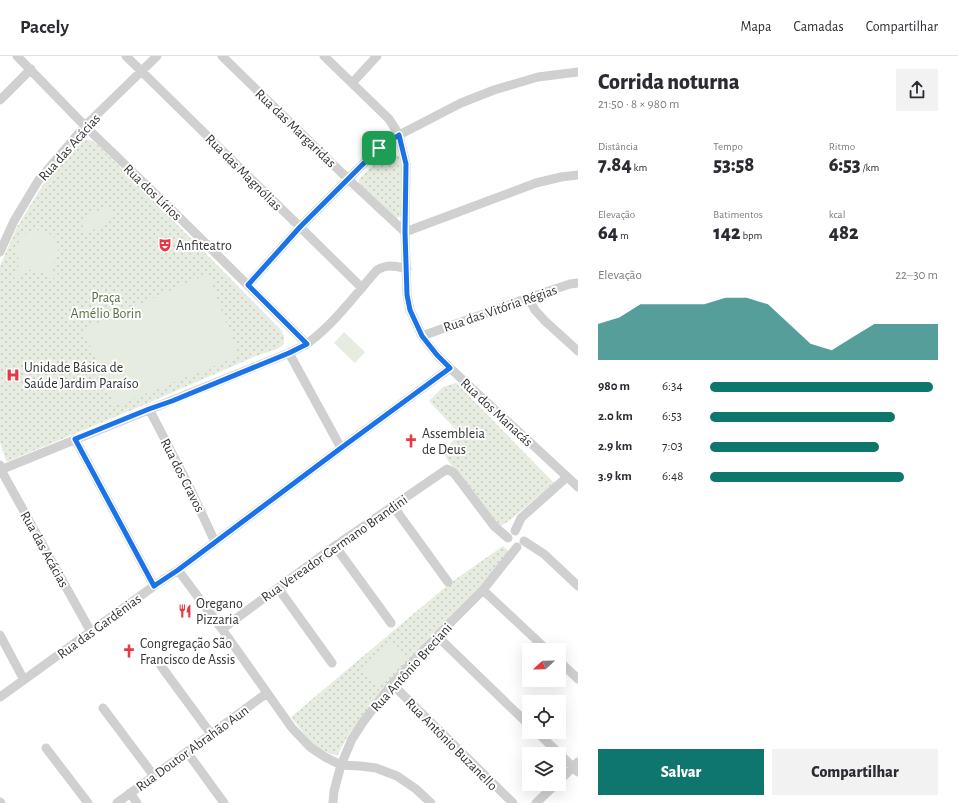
<!DOCTYPE html>
<html lang="pt">
<head>
<meta charset="utf-8">
<style>
	body { margin:0; font-family:"Alegreya Sans",sans-serif; background:#f2f2f3; color:#2b2b33; height:100vh; display:flex; flex-direction:column; font-size:15px; white-space:nowrap }
	* { box-sizing:border-box; margin:0 }
	p { font-size:13px; color:#7c7c81 }
	.icon { flex:none; width:22px; height:22px; fill:none; stroke:currentColor; stroke-width:2; stroke-linecap:round; stroke-linejoin:round }
	.map { position:relative; flex:1; overflow:hidden }
	.side { display:flex; flex-direction:column; background:#fff; width:380px }
	.side>* { flex:none }
	.needle { width:26px; rotate:248deg }
	.controls { position:absolute; left:522px; top:587px; display:grid; gap:8px }
	.controls a { display:grid; place-items:center; width:44px; height:44px; border-radius:0px; background:#fff; box-shadow:0 4px 16px #0002; font-size:20px }
	.pin { position:absolute; display:grid; place-items:center; width:34px; height:34px; color:#fff; margin:-17px; border-radius:8px; box-shadow:0 2px 6px #0006 }
	.round { display:grid; place-items:center; flex:none; width:42px; height:42px; border-radius:0px; background:#f2f2f3 }
	.overview { display:flex; align-items:center; justify-content:space-between; height:68px; padding:0 20px }
	h1 { font-size:22px; font-weight:800; line-height:30px }
	.metrics { display:grid; grid-template-columns:repeat(3,1fr); gap:6px; height:68px; padding:4px 20px }
	.metrics div { display:grid; align-content:center }
	.metrics b { font-size:20px; font-weight:800 }
	.metrics small { font-size:11px; font-weight:400 }
	.metrics p { font-size:11px }
	.chart { height:112px; padding:8px 20px }
	.chart p { display:flex; justify-content:space-between }
	.chart svg { width:100%; height:72px; margin-top:4px; fill:#0f766e; opacity:.7 }
	.primary-button { display:flex; gap:8px; margin-top:auto; padding:8px 20px }
	.primary-button a { flex:1; height:46px; border-radius:0px; background:#0f766e; color:#fff; font-size:16px; font-weight:800; line-height:46px; text-align:center }
	.primary-button a+a { background:#f2f2f3; color:#2b2b33 }
	ul { padding:0 20px; list-style:none; font-size:13px }
	li { display:grid; grid-template-columns:64px 48px 1fr; align-items:center; height:30px }
	li i { height:10px; border-radius:5px; background:#0f766e }
	header { display:flex; align-items:center; gap:24px; box-sizing:border-box; height:56px; padding:0 20px; background:#fff; border-bottom:1px solid #e1e1e2 }
	header strong { font-size:19px }
	nav { display:flex; gap:22px; margin-inline-start:auto; font-size:14px }
	main { display:flex; flex:1; min-height:0 }
	.map>svg:first-child { display:block }
</style>
</head>
<body>
<header>
<strong>Pacely</strong>
<nav><a>Mapa</a><a>Camadas</a><a>Compartilhar</a></nav>
</header>
<main>
<div class="map">
<svg width="578" height="747" viewBox="0 0 578 747">
	<defs>
		<pattern id="grass-dots" width="8" height="8" patternUnits="userSpaceOnUse"><rect width="8" height="8" fill="#e6ecdf"/><path d="M2 2h.1M6 6h.1" fill="none" stroke="#c6cbc0" stroke-width="1.8" stroke-linecap="round"/></pattern>
	</defs>
	<rect width="100%" height="100%" fill="#fff"/>
	<path fill="url(#grass-dots)" d="M 84,84 L 91,84 L 99,90 L 221,213 L 282,275 L 284,281 L 284,288 L 277,293 L 256,300 L 139,351 L 9,405 L 6,405 L 0,386 L 0,210 L 17,171 L 44,127 Z
		M 393,97 L 399,100 L 402,104 L 402,160 L 396,162 L 359,128 L 359,123 L 385,98 Z
		M 456,327 L 554,427 L 509,465 L 499,471 L 464,424 L 451,409 L 443,397 L 459,377 L 429,345 L 443,331 Z
		M 503,490 L 511,497 L 481,533 L 431,579 L 386,632 L 349,678 L 337,700 L 326,696 L 312,688 L 291,661 L 449,528 Z"/>
	<path fill="#e6ecdf" d="M 107,150 L 113,162 L 87,178 L 80,165 Z
		M 34,174 C 58,174 66,195 50,212 L 60,220 L 57,224 L 44,215 C 36,216 32,215 25,212 L 17,224 L 12,220 L 20,207 C 13,191 18,179 34,174 Z
		M 208,218 L 239,300 L 115,350 L 83,273 Z
		M 344,276 L 365,296 L 355,307 L 334,287 Z
		M 392,585 L 408,601 L 378,632 L 362,616 Z"/>
	<g fill="none" stroke-linecap="round" stroke-linejoin="round">
		<path stroke="#d0d0d0" stroke-width="9" d="M 17,0 L 85,70 L 178,160 L 307,288
			M 126,0 L 362,232
			M 222,0 L 348,123 L 405,176 L 536,127 L 561,121 L 578,119
			M 324,0 L 389,63 L 399,79 L 406,108 L 405,176 L 407,239 L 410,254 L 422,280 L 437,299 L 450,312 L 578,431
			M 352,27 L 377,0
			M 0,44 L 31,13
			M 0,196 L 14,165 L 38,125 L 85,70 L 157,0
			M 248,229 L 300,171 L 379,92 L 399,79 L 461,47 L 494,34 L 538,21 L 578,16
			M 528,242 L 535,254 L 545,265 L 578,295
			M 422,280 L 528,242 L 570,228 L 578,227
			M 289,297 L 341,392
			M 149,353 L 188,428 L 215,486
			M 75,383 L 154,530
			M 0,409 L 1,414 L 91,576
			M 0,414 L 289,297 C 295,294 302,291 308,287 C 335,267 355,239 377,214 C 388,208 394,210 407,213
			M 393,450 L 448,526
			M 515,475 L 521,462 L 567,421
			M 524,485 L 544,498 L 578,530
			M 335,490 L 391,567
			M 178,514 L 222,573 L 292,672 L 310,691 L 325,701 L 341,709 L 360,710 L 376,712 L 397,720 L 416,733 L 431,747
			M 278,532 L 332,607
			M 483,534 L 547,594
			M 222,573 L 335,490 L 447,413 L 454,417 L 494,470 L 508,482
			M 0,579 L 24,624
			M 437,580 L 529,669
			M 559,605 L 578,623
			M 161,610 L 211,678
			M 392,628 L 513,747
			M 0,641 L 154,530 L 178,514 L 341,392 L 450,312
			M 103,652 L 154,720
			M 537,676 L 578,716
			M 46,692 L 88,747
			M 187,696 L 224,747
			M 559,725 L 578,706
			M 130,737 L 137,747
			M 0,746 L 1,747
			M 117,747 L 267,637
			M 333,747 L 334,735 L 341,709 L 352,683 L 363,666 L 392,628 L 437,580 L 483,534 L 517,491
			M 536,747 L 556,728"/>
	</g>
	<g fill="none" stroke-linecap="round" stroke-linejoin="round">
		<g stroke="#fff" stroke-width="8">
			<path id="route" d="M 399,79 L 406,108 L 405,176 L 407,239 L 410,254 L 422,280 L 437,299 L 450,312 L 341,392 L 178,514 L 154,530 L 75,383 L 149,353 L 172,345 L 289,297 L 307,288 L 248,229 L 300,171 L 379,92 Z"/>
		</g>
		<use href="#route" stroke="#1a73e8" stroke-width="5"/>
	</g>
	<defs>
		<g id="theatre-bare" transform="scale(1.08)"><path d="M-5-5.5Q0-4 5-5.5V0Q5 5 0 6Q-5 5-5 0ZM-3.3-2.5H-1v1.5H-3.3ZM1-2.5H3.3v1.5H1ZM-2.8 1Q0 5.5 2.8 1Z" fill="#e63946" stroke="#fff" stroke-width="2.5" paint-order="stroke"/></g>
		<g id="hospital-bare" transform="scale(1.08)"><path d="M-5-5h3v3.5h4V-5h3V5h-3V1.5h-4V5h-3Z" fill="#e63946" stroke="#fff" stroke-width="2.5" paint-order="stroke"/></g>
		<g id="church-bare" transform="scale(1.08)"><path d="M-1.2-6h2.4v3.5h3.3v2.4h-3.3V6h-2.4V-.1h-3.3v-2.4h3.3Z" fill="#e63946" stroke="#fff" stroke-width="2.5" paint-order="stroke"/></g>
		<g id="restaurant-bare" transform="scale(1.08)"><path d="M-5-6h1v4h1v-4h1v4h1v-4h1v5L-1.5 .5V6h-2V.5L-5-1ZM5-6V6H3V1.5H1.5Q1.5-4 5-6Z" fill="#e63946" stroke="#fff" stroke-width="2.5" paint-order="stroke"/></g>
	</defs>
	<g fill-rule="evenodd">
		<use href="#theatre-bare" x="165" y="189"/>
		<use href="#hospital-bare" x="13" y="319"/>
		<use href="#church-bare" x="411" y="385"/>
		<use href="#restaurant-bare" x="185" y="555"/>
		<use href="#church-bare" x="129" y="595"/>
	</g>
	<g text-anchor="middle" stroke-width="4" stroke-linejoin="round" paint-order="stroke">
		<g font-size="14" fill="#333" stroke="#fff">
			<text transform="translate(296 72) rotate(44)" y="5">Rua das Margaridas</text>
			<text transform="translate(69 91) rotate(-48)" y="5">Rua das Acácias</text>
			<text transform="translate(244 116) rotate(45)" y="5">Rua das Magnólias</text>
			<text transform="translate(153 136) rotate(44)" y="5">Rua dos Lírios</text>
			<text transform="translate(500 252) rotate(-19)" y="5">Rua das Vitória Régias</text>
			<text transform="translate(497 356) rotate(43)" y="5">Rua dos Manacás</text>
			<text transform="translate(183 419) rotate(63)" y="5">Rua dos Cravos</text>
			<text transform="translate(334 492) rotate(-35)" y="5">Rua Vereador Germano Brandini</text>
			<text transform="translate(45 493) rotate(61)" y="5">Rua das Acácias</text>
			<text transform="translate(99 570) rotate(-36)" y="5">Rua das Gardênias</text>
			<text transform="translate(411 611) rotate(-48)" y="5">Rua Antônio Breciani</text>
			<text transform="translate(452 688) rotate(45)" y="5">Rua Antônio Buzanello</text>
			<text transform="translate(192 692) rotate(-36)" y="5">Rua Doutor Abrahão Aun</text>
		</g>
		<g font-size="14" fill="#333" stroke="#fff" text-anchor="start">
			<text x="176" y="194">Anfiteatro</text>
			<text x="24" y="316">Unidade Básica de<tspan x="24" dy="16">Saúde Jardim Paraíso</tspan></text>
			<text x="422" y="382">Assembleia<tspan x="422" dy="16">de Deus</tspan></text>
			<text x="196" y="552">Oregano<tspan x="196" dy="16">Pizzaria</tspan></text>
			<text x="140" y="592">Congregação São<tspan x="140" dy="16">Francisco de Assis</tspan></text>
		</g>
		<g font-size="14" fill="#56703f" stroke="#fff">
			<text x="106" y="246">Praça<tspan x="106" dy="16">Amélio Borin</tspan></text>
		</g>
	</g>
</svg>
<div class="controls">
<a><svg class="needle" viewBox="-14 -14 28 28"><path d="M0-13l5 13h-10z" fill="#e53935"/><path d="M0 13l5-13h-10z" fill="#7c7c81"/></svg></a>
<a><svg class="icon" aria-label="locate" viewBox="0 0 24 24"><circle cx="12" cy="12" r="6"/><path d="M12 2v4M12 18v4M2 12h4M18 12h4"/></svg></a>
<a><svg class="icon" aria-label="layers" viewBox="0 0 24 24"><path d="M12 4l9 5-9 5-9-5zM3 14l9 5 9-5"/></svg></a>
</div>
<div class="pin" style="left:379px;top:92px;background:#1e9e55"><svg class="icon" aria-label="arrive" viewBox="0 0 24 24"><path d="M6 21V4h12l-3 4 3 4H6"/></svg></div>
</div>
<section class="side">
<div class="overview"><div><h1>Corrida noturna</h1><p>21:50 · 8 × 980 m</p></div><a class="round"><svg class="icon" aria-label="share" viewBox="0 0 24 24"><path d="M12 15V3M7 8l5-5 5 5M5 13v7h14v-7"/></svg></a></div>
<div class="metrics">
<div><p>Distância</p><b>7.84<small> km</small></b></div>
<div><p>Tempo</p><b>53:58</b></div>
<div><p>Ritmo</p><b>6:53<small> /km</small></b></div>
</div>
<div class="metrics">
<div><p>Elevação</p><b>64<small> m</small></b></div>
<div><p>Batimentos</p><b>142<small> bpm</small></b></div>
<div><p>kcal</p><b>482</b></div>
</div>
<div class="chart"><p><span>Elevação</span>22–30 m</p>
<svg viewBox="0 0 160 44" preserveAspectRatio="none"><path d="M0 44V22L10 18L20 10L30 10L40 10L50 10L60 6L70 6L80 10L90 22L100 34L110 38L120 30L130 22L140 22L150 22L160 22V44z"/></svg>
</div>
<ul>
<li><b>980 m</b>6:34<i style="width:98%"></i></li>
<li><b>2.0 km</b>6:53<i style="width:81%"></i></li>
<li><b>2.9 km</b>7:03<i style="width:74%"></i></li>
<li><b>3.9 km</b>6:48<i style="width:85%"></i></li>
</ul>
<div class="primary-button"><a>Salvar</a><a>Compartilhar</a></div>
</section>
</main>
</body>
</html>
